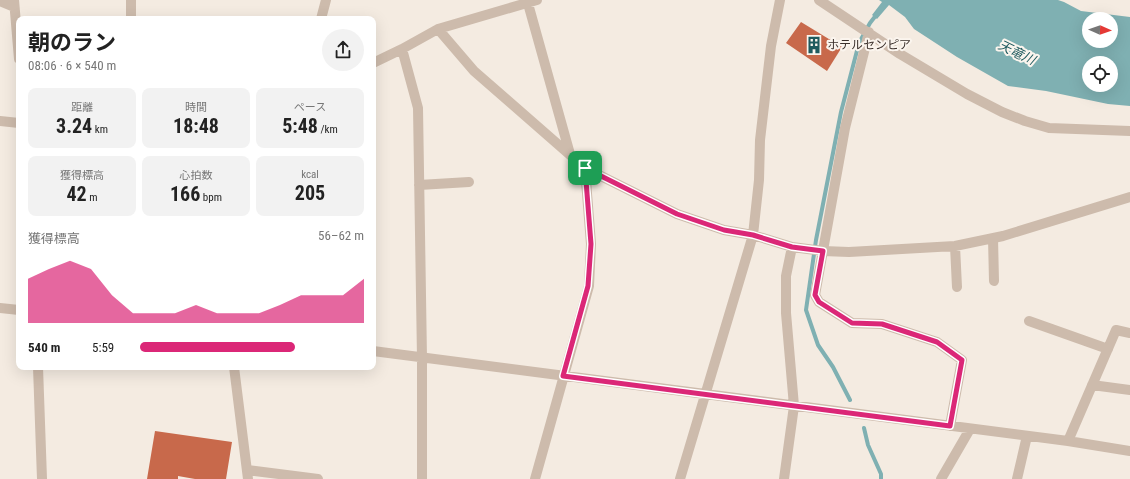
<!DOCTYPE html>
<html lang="ja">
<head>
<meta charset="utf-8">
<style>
	body { margin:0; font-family:"Roboto Condensed","Noto Sans JP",sans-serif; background:#f2f2f2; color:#222; height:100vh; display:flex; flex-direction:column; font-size:15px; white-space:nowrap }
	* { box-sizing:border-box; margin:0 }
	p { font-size:13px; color:#767676 }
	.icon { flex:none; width:22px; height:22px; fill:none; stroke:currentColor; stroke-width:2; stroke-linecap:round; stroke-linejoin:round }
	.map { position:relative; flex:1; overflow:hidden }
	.side { position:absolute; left:16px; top:16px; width:360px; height:354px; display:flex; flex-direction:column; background:#fff; border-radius:8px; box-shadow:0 4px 16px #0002 }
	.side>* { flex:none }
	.needle { width:26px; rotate:92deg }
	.controls { position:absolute; left:1082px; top:12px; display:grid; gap:8px }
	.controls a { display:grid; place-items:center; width:36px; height:36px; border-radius:50%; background:#fff; box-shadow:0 4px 16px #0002; font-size:20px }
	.pin { position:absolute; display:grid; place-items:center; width:34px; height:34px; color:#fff; margin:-17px; border-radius:8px; box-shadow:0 2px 6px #0006 }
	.round { display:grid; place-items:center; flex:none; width:42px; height:42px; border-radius:21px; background:#f2f2f2 }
	.headline { display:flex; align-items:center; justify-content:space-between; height:68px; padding:0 12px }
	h1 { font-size:22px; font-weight:700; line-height:30px }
	.metrics { display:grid; grid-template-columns:repeat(3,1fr); gap:6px; height:68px; padding:4px 12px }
	.metrics div { display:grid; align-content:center; border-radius:8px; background:#f2f2f2; text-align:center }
	.metrics b { font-size:20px; font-weight:700 }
	.metrics small { font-size:11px; font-weight:400 }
	.metrics p { font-size:11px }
	.chart { height:112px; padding:8px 12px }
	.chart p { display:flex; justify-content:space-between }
	.chart svg { width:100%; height:72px; margin-top:4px; fill:#db2777; opacity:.7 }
	ul { padding:0 12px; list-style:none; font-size:13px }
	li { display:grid; grid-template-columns:64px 48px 1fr; align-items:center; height:30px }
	li i { height:10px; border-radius:5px; background:#db2777 }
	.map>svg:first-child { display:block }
</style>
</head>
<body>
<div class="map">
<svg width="1130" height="479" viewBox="0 0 1130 479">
	<rect width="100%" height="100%" fill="#f4ebe1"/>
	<path fill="#7fb0b2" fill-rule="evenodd" d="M 879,0 L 1058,0 L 1064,2 L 1081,11 L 1130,17 L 1130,106 L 1108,104 L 1046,91 L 1008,86 L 957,57 L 914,29 L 905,17 L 889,5 L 877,19 L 872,15 L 882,2 ZM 1089,19 L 1111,19 L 1111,41 L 1089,41 ZM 1089,63 L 1111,63 L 1111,85 L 1089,85 Z"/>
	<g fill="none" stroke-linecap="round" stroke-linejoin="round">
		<path stroke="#7fb0b2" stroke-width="4" d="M 850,400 L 833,367 L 818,345 L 806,310 L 816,240 L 841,112 L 859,43 L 870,23 L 877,14
			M 864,428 L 868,445 L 881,474 L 881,479"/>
	</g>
	<path fill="#c8694b" d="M 801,22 L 842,47 L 827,71 L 786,43 Z
		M 155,431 L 232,442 L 226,479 L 195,479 L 178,476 L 178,479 L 147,479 Z"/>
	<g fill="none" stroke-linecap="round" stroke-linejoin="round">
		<path stroke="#cdbbac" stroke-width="10" d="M 14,0 L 19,59
			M 131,0 L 131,19
			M 527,0 L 570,154
			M 819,0 L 900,54 L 967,94 L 1002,112 L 1025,121 L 1049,128 L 1130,131
			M 0,1 L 14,7
			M 321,19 L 326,0
			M 438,29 L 474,71 L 585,168 L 677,214 L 724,230 L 753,235 L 792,247 L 823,251 L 849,252 L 955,246 L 1003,236 L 1130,197
			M 869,32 L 845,128 L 815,295 L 819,302 L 852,323 L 882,324 L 937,342 L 962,360 L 950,426
			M 402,49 L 418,108 L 422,358 L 422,479
			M 373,63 L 402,49 L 438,29 L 537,0
			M 0,121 L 19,123
			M 419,185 L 469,182
			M 993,238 L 994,281
			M 955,246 L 957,287
			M 0,308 L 19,310
			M 1029,321 L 1108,349
			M 373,351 L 1068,441 L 1130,451
			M 38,367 L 42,479
			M 234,367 L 248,479
			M 1092,385 L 1130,390
			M 1068,441 L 1116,330 L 1130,333
			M 247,470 L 318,479
			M 535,479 L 589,286 L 591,244 L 585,168
			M 680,479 L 753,235 L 759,180 L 760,140 L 771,46 L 780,0
			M 784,479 L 794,406 L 786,313 L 786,276 L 792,247
			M 941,479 L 970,429
			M 1017,479 L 1027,436"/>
	</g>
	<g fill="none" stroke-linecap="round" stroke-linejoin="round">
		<g stroke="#fff" stroke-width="8">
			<path id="route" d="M 585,168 L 677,214 L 724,230 L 753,235 L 792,247 L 823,251 L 815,295 L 819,302 L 852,323 L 882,324 L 937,342 L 962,360 L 950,426 L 563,376 L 588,286 L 591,244 Z"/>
		</g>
		<use href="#route" stroke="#db2777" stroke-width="5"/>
	</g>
	<defs>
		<g id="building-bare" transform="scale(1.38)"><path d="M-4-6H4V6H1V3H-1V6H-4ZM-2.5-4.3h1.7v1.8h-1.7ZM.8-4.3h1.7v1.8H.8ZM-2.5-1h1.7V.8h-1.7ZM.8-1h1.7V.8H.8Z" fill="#1f5a5e" stroke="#fbf5ee" stroke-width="2.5" paint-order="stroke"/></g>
	</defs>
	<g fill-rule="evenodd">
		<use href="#building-bare" x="814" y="45"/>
	</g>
	<g text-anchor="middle" stroke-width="4" stroke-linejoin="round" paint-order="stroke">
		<g font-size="12" fill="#3b302b" stroke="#fbf5ee" text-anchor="start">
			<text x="827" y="49">ホテルセンピア</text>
		</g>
		<g font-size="13" font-style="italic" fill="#1f5a5e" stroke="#fbf5ee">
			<text transform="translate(1017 52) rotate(26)" y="5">天竜川</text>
		</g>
	</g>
</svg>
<div class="controls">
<a><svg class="needle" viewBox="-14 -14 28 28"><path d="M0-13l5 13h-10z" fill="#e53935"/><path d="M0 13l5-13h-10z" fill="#767676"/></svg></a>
<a><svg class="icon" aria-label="locate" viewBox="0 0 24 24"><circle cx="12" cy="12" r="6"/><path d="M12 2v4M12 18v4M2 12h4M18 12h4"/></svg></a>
</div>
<div class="pin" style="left:585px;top:168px;background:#1e9e55"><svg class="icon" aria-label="arrive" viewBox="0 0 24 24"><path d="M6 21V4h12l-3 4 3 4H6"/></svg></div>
<section class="side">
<div class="headline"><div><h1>朝のラン</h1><p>08:06 · 6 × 540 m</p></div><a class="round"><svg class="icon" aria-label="share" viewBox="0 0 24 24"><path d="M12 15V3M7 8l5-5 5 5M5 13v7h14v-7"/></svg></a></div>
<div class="metrics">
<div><p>距離</p><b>3.24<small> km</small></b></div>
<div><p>時間</p><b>18:48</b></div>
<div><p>ペース</p><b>5:48<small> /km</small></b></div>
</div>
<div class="metrics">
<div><p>獲得標高</p><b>42<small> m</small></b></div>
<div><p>心拍数</p><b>166<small> bpm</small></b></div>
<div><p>kcal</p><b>205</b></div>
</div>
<div class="chart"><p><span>獲得標高</span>56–62 m</p>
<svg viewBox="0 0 160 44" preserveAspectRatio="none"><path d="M0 44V17L10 11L20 6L30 11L40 27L50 38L60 38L70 38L80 33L90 38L100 38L110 38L120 33L130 27L140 27L150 27L160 17V44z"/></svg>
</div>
<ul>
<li><b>540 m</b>5:59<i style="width:69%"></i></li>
</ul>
</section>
</div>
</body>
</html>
